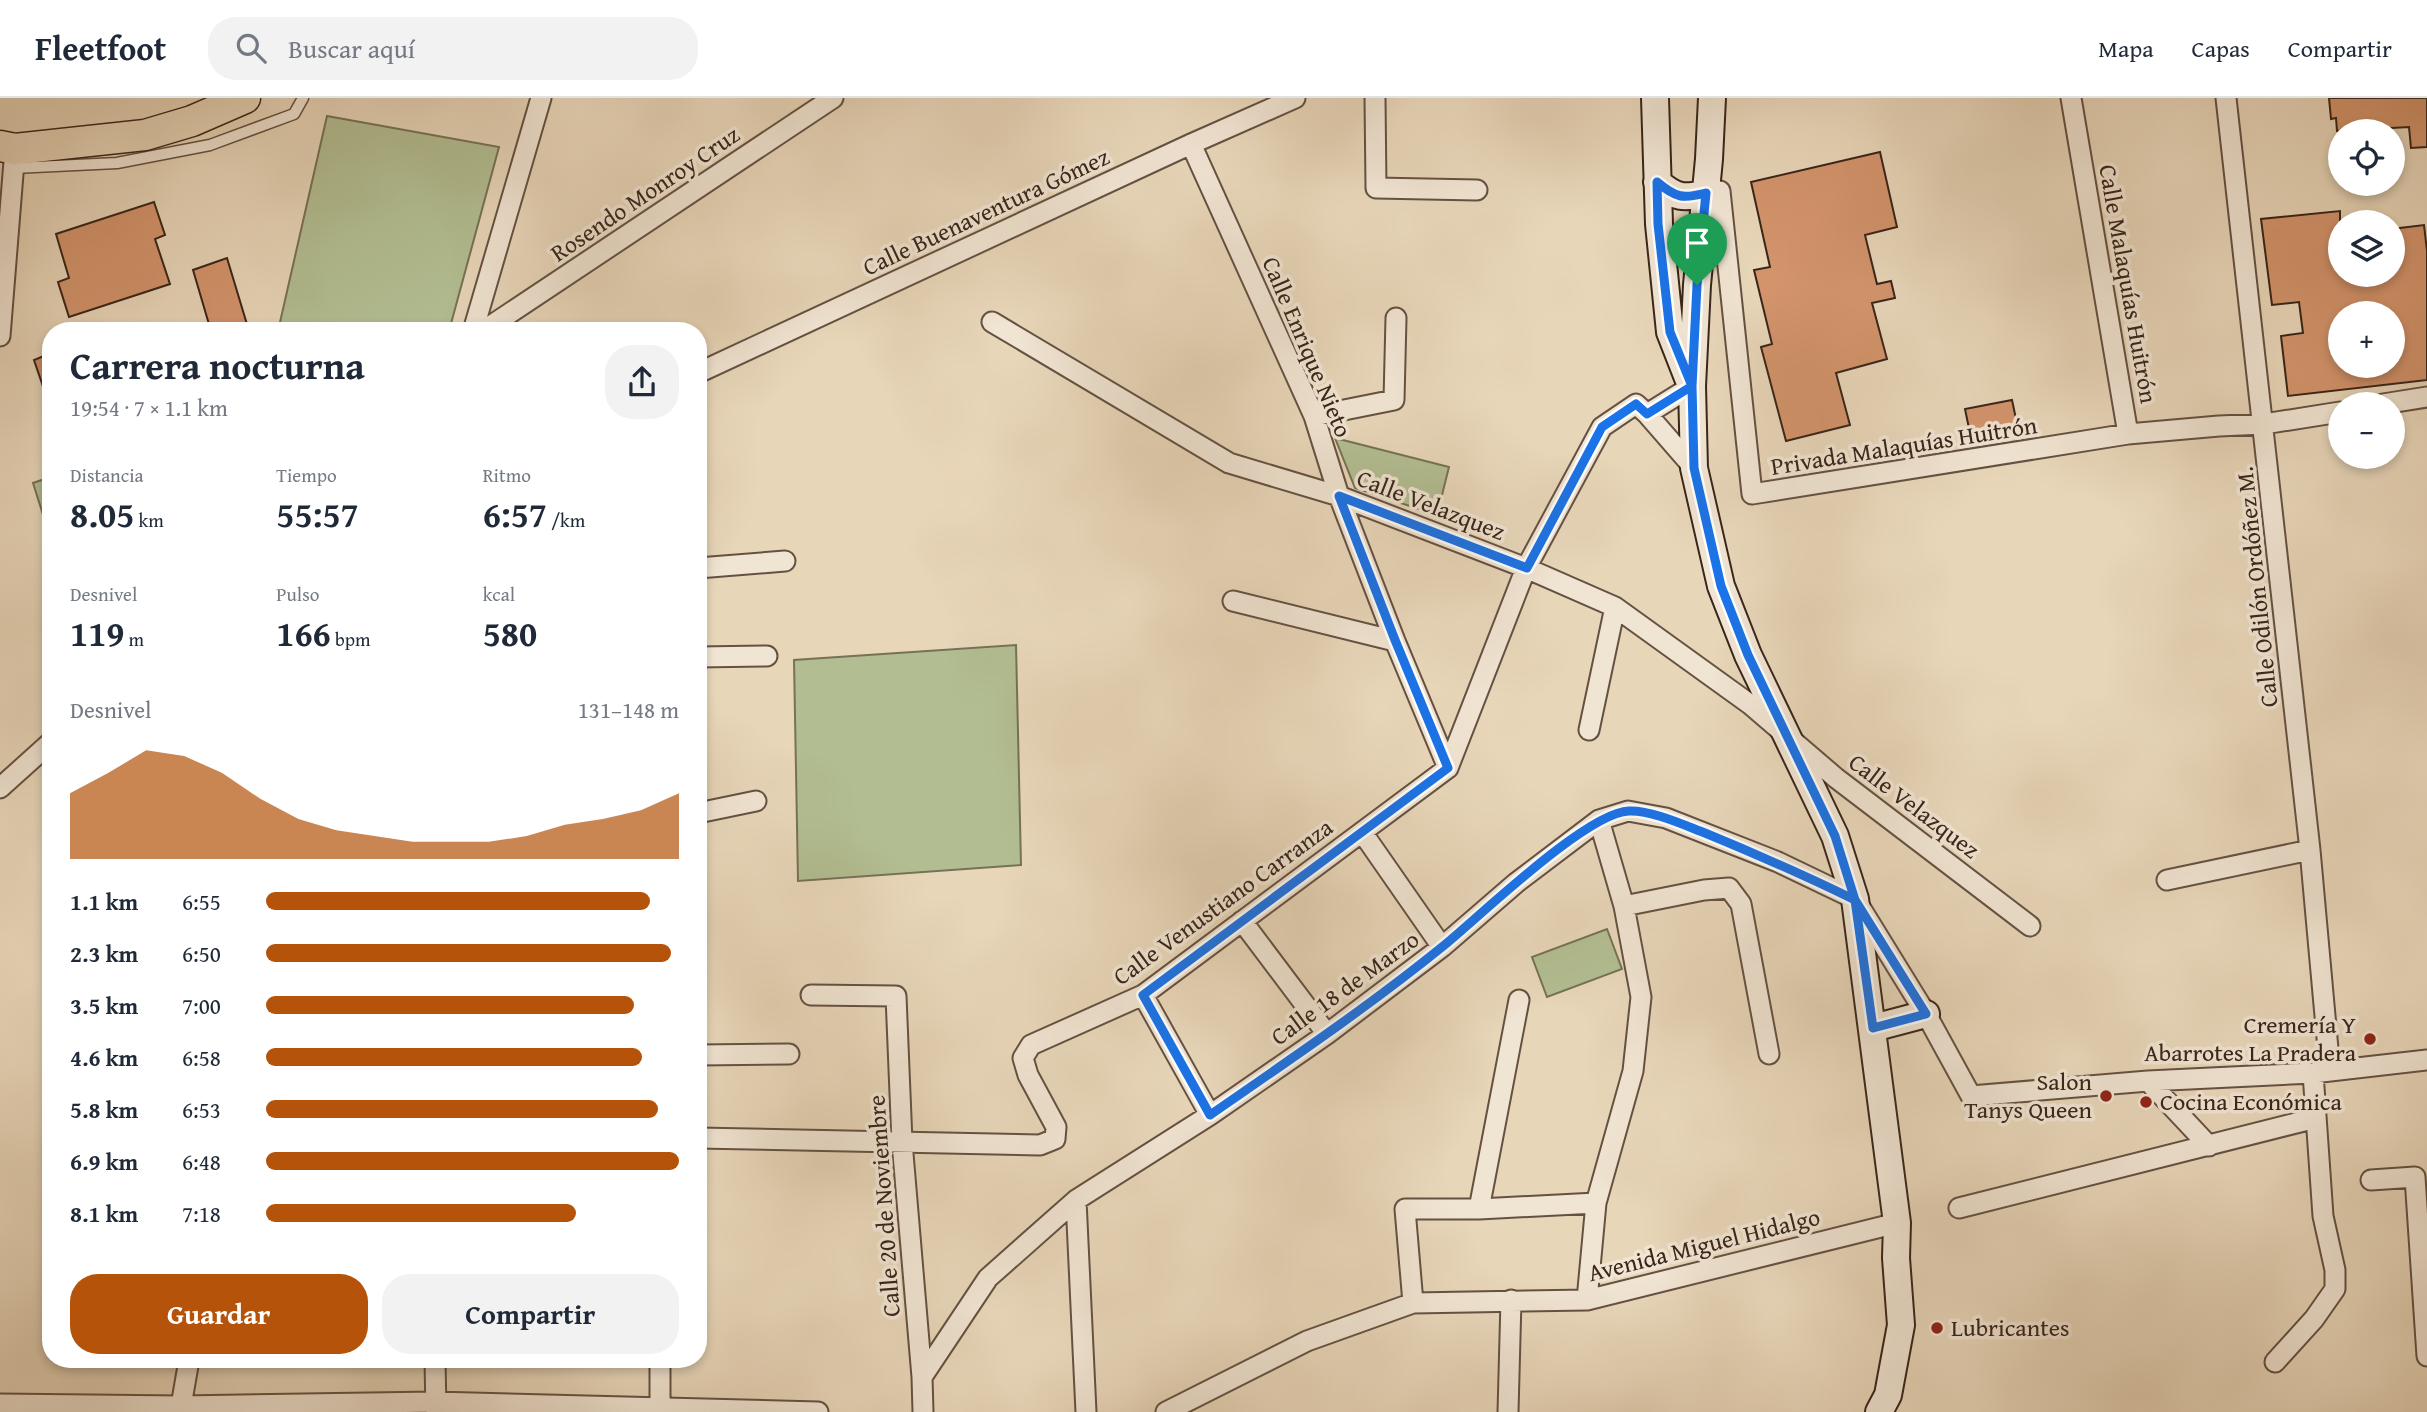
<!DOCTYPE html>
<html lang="es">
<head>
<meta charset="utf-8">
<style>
	body { margin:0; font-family:"Gentium Book Plus",serif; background:#f2f2f3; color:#1f2937; height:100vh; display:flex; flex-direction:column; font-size:26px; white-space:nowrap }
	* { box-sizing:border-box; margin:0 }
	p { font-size:23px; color:#747a83 }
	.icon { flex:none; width:38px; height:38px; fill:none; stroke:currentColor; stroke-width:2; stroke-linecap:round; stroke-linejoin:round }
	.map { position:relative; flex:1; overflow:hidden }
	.panel { position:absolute; left:42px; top:224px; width:665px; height:1046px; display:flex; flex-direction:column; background:#fff; border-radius:28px; box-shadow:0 4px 10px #0003 }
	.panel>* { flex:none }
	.buttons { position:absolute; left:2328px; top:21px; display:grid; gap:14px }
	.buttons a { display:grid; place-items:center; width:77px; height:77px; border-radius:50%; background:#fff; box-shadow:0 4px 10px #0003; font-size:35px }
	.pin { position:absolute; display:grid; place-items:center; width:60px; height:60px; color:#fff; margin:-72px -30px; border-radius:50% 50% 50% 0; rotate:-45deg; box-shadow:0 0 7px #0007 }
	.pin .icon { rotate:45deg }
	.round { display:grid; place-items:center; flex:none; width:74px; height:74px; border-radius:28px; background:#f2f2f3 }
	.headline { display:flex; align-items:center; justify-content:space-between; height:119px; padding:0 28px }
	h1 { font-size:38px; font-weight:700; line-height:52px }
	.figures { display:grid; grid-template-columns:repeat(3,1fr); gap:10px; height:119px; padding:7px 28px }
	.figures div { display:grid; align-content:center }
	.figures b { font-size:35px; font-weight:700 }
	.figures small { font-size:19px; font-weight:400 }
	.figures p { font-size:19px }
	.chart { height:196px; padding:14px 28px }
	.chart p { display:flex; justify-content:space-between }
	.chart svg { width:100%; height:126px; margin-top:7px; fill:#b45309; opacity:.7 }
	.button { display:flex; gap:14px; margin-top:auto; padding:14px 28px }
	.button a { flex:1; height:80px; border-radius:28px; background:#b45309; color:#fff; font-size:28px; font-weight:700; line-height:80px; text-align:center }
	.button a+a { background:#f2f2f3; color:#1f2937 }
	ul { padding:0 28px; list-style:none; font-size:23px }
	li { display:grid; grid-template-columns:112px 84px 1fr; align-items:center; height:52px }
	li i { height:18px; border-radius:9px; background:#b45309 }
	header { display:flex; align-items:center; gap:42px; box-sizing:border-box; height:98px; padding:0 35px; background:#fff; border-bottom:2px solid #e0e1e3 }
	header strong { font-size:33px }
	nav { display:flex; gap:38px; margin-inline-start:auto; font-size:24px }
	.search { width:490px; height:63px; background:#f2f2f3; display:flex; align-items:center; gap:18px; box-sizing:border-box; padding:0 24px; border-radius:28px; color:#747a83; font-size:26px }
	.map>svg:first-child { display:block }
</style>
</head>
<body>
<header>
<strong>Fleetfoot</strong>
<div class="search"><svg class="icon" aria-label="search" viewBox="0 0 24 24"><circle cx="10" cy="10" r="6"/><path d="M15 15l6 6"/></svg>Buscar aquí</div>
<nav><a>Mapa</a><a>Capas</a><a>Compartir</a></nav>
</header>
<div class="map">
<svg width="2427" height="1314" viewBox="0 0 2427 1314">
	<rect width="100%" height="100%" fill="#e8d6b9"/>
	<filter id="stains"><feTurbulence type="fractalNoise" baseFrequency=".00286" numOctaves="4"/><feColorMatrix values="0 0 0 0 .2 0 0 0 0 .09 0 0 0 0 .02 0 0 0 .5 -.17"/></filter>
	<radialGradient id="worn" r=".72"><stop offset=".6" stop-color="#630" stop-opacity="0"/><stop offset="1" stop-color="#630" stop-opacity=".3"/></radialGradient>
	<path fill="#b2be92" stroke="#767256" stroke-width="2" d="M 327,18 L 499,49 L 449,233 L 278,233 Z
		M 1335,340 L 1449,369 L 1437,417 L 1355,390 Z
		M 51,379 L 51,425 L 46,426 L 33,385 Z
		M 1016,547 L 1021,767 L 798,783 L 794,562 Z
		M 1607,831 L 1622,871 L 1547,899 L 1532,859 Z"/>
	<path fill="#d3946c" stroke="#39251a" stroke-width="2" fill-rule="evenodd" d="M 2329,0 L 2427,0 L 2427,49 L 2411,50 L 2409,29 L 2337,33 L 2336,20 L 2331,21 Z
		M 1880,54 L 1897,129 L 1865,137 L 1877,186 L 1891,183 L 1895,200 L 1872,205 L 1887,261 L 1836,275 L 1850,327 L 1786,343 L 1761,249 L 1772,246 L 1754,172 L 1770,169 L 1751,84 Z
		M 154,104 L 165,137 L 155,141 L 170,186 L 69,219 L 58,184 L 69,180 L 56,136 Z
		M 2340,113 L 2340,177 L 2392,177 L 2392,131 L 2424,127 L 2427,153 L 2427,282 L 2288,298 L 2281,238 L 2303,235 L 2299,204 L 2272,207 L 2261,121 ZM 2340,215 L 2392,215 L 2392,268 L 2340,268 Z
		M 227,160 L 249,233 L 211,233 L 193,172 Z
		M 51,255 L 51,302 L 48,303 L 34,262 Z
		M 2012,302 L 2019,335 L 1972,345 L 1965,311 Z"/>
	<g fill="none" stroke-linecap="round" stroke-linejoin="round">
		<g stroke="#655142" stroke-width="13">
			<path id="service" d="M 14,70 L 117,65 L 210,47 L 294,16 L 303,0"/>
		</g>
		<g stroke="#655142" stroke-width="23">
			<path id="minor" d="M 1375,0 L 1376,90 L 1477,92
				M 2071,0 L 2128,336
				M 2226,0 L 2310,752 L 2330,973
				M 1191,46 L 1314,318 L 1339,398 L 1395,543 L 1448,670
				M 1706,95 L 1720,93 L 1752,396 L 2128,336 L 2219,328 L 2264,326 L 2340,314
				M 992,224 L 1229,365 L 1339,398 L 1526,470 L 1615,509 L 1751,607 L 1836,680 L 2030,828
				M 473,233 L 541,0
				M 483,233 L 833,0
				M 0,238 L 15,51
				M 698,275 L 1191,46 L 1295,0
				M 2383,306 L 2427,299
				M 1647,316 L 1692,288
				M 1314,318 L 1394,302 L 1396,220
				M 698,470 L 785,463
				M 1233,503 L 1395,543
				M 698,559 L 767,558
				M 1589,632 L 1615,509
				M 1448,670 L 1526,470 L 1602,329 L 1636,306 L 1647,316 L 1694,370
				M 0,690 L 51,644
				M 698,715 L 756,703
				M 1362,734 L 1442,849
				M 2167,782 L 2310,752
				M 1624,808 L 1704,792 L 1729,790 L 1741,806 L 1769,956
				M 1242,823 L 1327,936
				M 811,897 L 896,898 L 902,1044 L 922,1279 L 923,1314
				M 1143,897 L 1210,1017
				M 698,957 L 789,956
				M 2148,983 L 2209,1048
				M 698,1040 L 1040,1047 L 1055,1041 L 1056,1029 L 1028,977 L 1023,960 L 1031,947 L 1143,897 L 1448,670
				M 2371,1082 L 2415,1079 L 2427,1258
				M 1076,1102 L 1086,1314
				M 1959,1110 L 2316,1020
				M 1479,1111 L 1519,902
				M 1587,1202 L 1596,1105 L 1633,973 L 1641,899 L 1624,808 L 1599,722
				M 1413,1205 L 1405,1111 L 1479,1111 L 1596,1105
				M 435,1262 L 436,1314
				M 660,1262 L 660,1314
				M 2275,1264 L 2314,1221 L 2335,1191 L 2335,1172 L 2323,1118 L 2313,975
				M 922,1279 L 988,1180 L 1076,1102 L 1210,1017 L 1327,936 L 1442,849 L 1516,785 L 1599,722 L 1628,713 L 1666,720 L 1778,764 L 1855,801 L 1926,916 L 1971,998 L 2148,983 L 2313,975 L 2427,962
				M 0,1306 L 181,1308 L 435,1304 L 818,1314
				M 180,1314 L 189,1262
				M 1166,1314 L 1307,1243 L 1413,1205 L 1587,1202 L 1897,1125
				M 1508,1314 L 1511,1202"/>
		</g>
		<g stroke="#39251a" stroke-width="30">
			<path id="secondary" d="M 1655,0 L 1659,126 L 1670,234 L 1688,280
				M 1712,0 L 1709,61 L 1697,187 L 1692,288 L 1694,370 L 1721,488 L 1748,557 L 1835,738 L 1855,801 L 1897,1125 L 1896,1160 L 1901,1227 L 1888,1297 L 1879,1314
				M 1657,84 C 1676,100 1683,101 1706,95
				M 1873,930 L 1926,916"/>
		</g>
		<g stroke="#39251a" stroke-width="33">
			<path id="primary" d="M 0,48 L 15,51 L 145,37 L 192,23 L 245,0"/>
		</g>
		<use href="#service" stroke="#f0e4d2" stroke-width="10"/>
		<use href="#minor" stroke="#f0e4d2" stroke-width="19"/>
		<use href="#secondary" stroke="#f0e4d2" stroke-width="26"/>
		<use href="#primary" stroke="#e8d6b9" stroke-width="30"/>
	</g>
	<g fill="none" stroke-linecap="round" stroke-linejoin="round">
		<g stroke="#fff" stroke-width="14">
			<path id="route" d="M 1697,187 L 1692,288 L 1647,316 L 1636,306 L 1602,329 L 1527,470 L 1339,398 L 1395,542 L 1448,670 L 1143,897 L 1210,1017 C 1288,963 1368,909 1442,849 C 1478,820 1587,714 1629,713 C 1651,712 1684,727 1705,735 C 1756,756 1806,778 1855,802 L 1873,930 L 1926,916 L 1855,802 L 1835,738 L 1748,557 L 1721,488 L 1694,370 L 1692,288 L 1670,234 L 1658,126 L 1657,84 C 1676,100 1683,101 1706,95 L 1697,187"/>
		</g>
		<use href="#route" stroke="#1a73e8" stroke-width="9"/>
	</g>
	<g fill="#8f2418" stroke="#f0e4d2" stroke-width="2.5">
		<circle cx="2370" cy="941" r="7"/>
		<circle cx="2106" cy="998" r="7"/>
		<circle cx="2146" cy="1004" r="7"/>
		<circle cx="1937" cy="1230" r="7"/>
	</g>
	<g text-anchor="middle" stroke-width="7" stroke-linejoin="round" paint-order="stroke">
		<g font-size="24" fill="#39251a" stroke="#f0e4d2">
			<text transform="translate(645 96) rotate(-34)" y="8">Rosendo Monroy Cruz</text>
			<text transform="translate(986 114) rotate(-25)" y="8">Calle Buenaventura Gómez</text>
			<text transform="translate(2128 186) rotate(80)" y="8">Calle Malaquías Huitrón</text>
			<text transform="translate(1307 249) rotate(67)" y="8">Calle Enrique Nieto</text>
			<text transform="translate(1904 348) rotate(-9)" y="8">Privada Malaquías Huitrón</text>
			<text transform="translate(1431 407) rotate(21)" y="8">Calle Velazquez</text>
			<text transform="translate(2257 489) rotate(-96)" y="8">Calle Odilón Ordóñez M.</text>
			<text transform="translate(1914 708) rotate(37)" y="8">Calle Velazquez</text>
			<text transform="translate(1223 804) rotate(-36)" y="8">Calle Venustiano Carranza</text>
			<text transform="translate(1345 890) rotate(-36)" y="8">Calle 18 de Marzo</text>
			<text transform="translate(884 1108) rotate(-94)" y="8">Calle 20 de Noviembre</text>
			<text transform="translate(1704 1147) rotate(-14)" y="8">Avenida Miguel Hidalgo</text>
		</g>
		<g font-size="24" fill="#39251a" stroke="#f0e4d2" text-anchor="end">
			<text x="2356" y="935">Cremería Y<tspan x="2356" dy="28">Abarrotes La Pradera</tspan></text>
			<text x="2092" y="992">Salon<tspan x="2092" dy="28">Tanys Queen</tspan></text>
			<text x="2160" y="1012" text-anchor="start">Cocina Económica</text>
			<text x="1951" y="1238" text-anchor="start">Lubricantes</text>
		</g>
	</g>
	<rect width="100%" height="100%" filter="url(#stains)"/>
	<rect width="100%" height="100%" fill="url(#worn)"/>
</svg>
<div class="buttons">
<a><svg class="icon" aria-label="locate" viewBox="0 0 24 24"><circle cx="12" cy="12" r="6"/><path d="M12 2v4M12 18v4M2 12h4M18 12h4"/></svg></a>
<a><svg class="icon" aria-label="layers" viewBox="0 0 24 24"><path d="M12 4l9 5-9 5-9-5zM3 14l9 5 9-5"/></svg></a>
<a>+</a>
<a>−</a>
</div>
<div class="pin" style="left:1697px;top:187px;background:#1e9e55"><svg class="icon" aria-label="arrive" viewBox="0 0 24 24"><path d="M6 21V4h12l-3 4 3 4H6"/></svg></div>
<section class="panel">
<div class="headline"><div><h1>Carrera nocturna</h1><p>19:54 · 7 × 1.1 km</p></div><a class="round"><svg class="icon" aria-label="share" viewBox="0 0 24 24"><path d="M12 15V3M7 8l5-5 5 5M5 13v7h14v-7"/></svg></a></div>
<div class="figures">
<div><p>Distancia</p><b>8.05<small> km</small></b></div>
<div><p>Tiempo</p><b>55:57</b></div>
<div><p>Ritmo</p><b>6:57<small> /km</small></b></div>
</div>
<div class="figures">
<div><p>Desnivel</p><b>119<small> m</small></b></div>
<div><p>Pulso</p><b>166<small> bpm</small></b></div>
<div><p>kcal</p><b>580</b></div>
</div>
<div class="chart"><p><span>Desnivel</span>131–148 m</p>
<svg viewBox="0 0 160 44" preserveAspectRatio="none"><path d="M0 44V21L10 14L20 6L30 8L40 14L50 23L60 30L70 34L80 36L90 38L100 38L110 38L120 36L130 32L140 30L150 27L160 21V44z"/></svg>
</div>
<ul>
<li><b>1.1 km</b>6:55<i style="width:93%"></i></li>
<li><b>2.3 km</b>6:50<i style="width:98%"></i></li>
<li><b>3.5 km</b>7:00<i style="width:89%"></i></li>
<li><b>4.6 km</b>6:58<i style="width:91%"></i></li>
<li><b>5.8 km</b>6:53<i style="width:95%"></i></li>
<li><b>6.9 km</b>6:48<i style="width:100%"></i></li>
<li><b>8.1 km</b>7:18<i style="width:75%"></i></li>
</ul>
<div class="button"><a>Guardar</a><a>Compartir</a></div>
</section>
</div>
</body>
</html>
